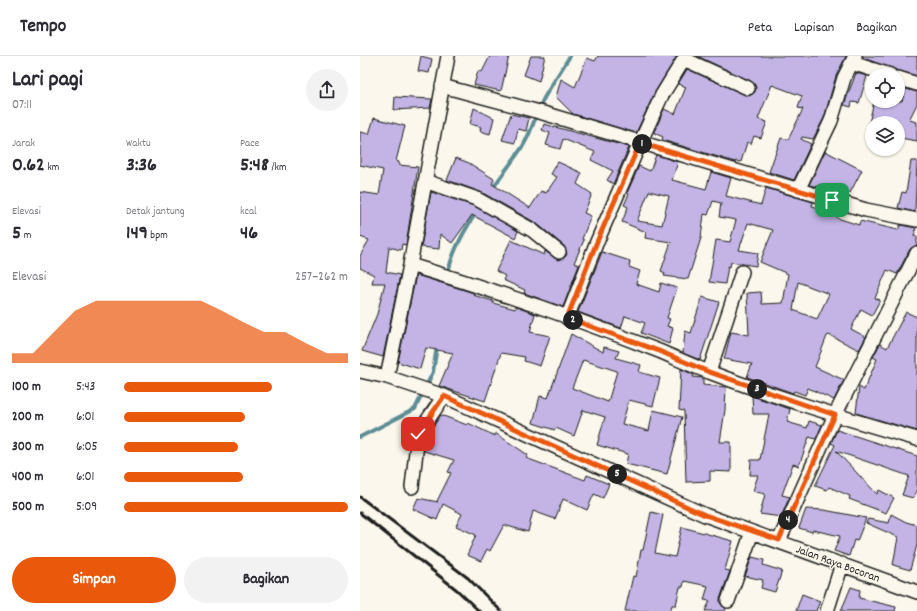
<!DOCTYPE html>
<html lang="id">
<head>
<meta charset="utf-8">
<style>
	body { margin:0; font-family:Dekko,sans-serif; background:#f2f2f3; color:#2b2b33; height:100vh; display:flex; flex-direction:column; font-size:15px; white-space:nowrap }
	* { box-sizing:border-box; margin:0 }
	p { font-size:13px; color:#7c7c81 }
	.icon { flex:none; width:22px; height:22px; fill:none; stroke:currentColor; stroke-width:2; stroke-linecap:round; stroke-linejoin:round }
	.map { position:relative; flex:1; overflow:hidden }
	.drawer { display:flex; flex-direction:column; background:#fff; width:360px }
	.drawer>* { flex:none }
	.buttons { position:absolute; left:505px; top:12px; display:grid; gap:8px }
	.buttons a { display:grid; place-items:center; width:40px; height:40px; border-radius:50%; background:#fff; box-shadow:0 1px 3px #0004; font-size:20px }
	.pin { position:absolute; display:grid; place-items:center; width:34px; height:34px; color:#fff; margin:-17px; border-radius:8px; box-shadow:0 2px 6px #0006 }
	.km { position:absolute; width:20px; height:20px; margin:-10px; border-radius:50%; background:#222; color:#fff; font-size:11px; line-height:20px; text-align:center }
	.round { display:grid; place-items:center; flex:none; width:42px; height:42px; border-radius:21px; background:#f2f2f3 }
	.summary { display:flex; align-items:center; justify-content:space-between; height:68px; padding:0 12px }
	h1 { font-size:22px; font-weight:700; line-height:30px }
	.stats { display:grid; grid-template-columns:repeat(3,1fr); gap:6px; height:68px; padding:4px 12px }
	.stats div { display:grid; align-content:center }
	.stats b { font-size:20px; font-weight:700 }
	.stats small { font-size:11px; font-weight:400 }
	.stats p { font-size:11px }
	.chart { height:112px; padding:8px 12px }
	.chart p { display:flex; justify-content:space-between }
	.chart svg { width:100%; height:72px; margin-top:4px; fill:#ea580c; opacity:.7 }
	.cta { display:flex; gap:8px; margin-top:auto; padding:8px 12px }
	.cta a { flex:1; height:46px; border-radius:24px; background:#ea580c; color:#fff; font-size:16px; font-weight:700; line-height:46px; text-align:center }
	.cta a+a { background:#f2f2f3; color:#2b2b33 }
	ul { padding:0 12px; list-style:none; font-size:13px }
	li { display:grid; grid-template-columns:64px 48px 1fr; align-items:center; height:30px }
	li i { height:10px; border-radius:5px; background:#ea580c }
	header { display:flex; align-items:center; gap:24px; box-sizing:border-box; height:56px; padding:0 20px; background:#fff; border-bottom:1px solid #e1e1e2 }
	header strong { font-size:19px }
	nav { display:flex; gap:22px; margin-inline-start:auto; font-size:14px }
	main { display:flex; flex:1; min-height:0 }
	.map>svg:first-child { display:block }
</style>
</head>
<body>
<header>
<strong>Tempo</strong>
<nav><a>Peta</a><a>Lapisan</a><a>Bagikan</a></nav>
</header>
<main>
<section class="drawer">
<div class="summary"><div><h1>Lari pagi</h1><p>07:11</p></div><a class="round"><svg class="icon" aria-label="share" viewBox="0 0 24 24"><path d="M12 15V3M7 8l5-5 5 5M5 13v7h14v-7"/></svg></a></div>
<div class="stats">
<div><p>Jarak</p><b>0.62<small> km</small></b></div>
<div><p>Waktu</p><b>3:36</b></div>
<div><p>Pace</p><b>5:48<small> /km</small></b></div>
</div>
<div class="stats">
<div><p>Elevasi</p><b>5<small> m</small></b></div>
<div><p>Detak jantung</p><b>149<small> bpm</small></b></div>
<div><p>kcal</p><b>46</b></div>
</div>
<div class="chart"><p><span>Elevasi</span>257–262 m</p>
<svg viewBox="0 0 160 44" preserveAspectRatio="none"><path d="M0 44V38L10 38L20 25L30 12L40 6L50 6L60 6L70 6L80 6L90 6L100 12L110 19L120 25L130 25L140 32L150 38L160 38V44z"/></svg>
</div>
<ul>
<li><b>100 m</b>5:43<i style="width:66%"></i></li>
<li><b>200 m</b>6:01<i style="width:54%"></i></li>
<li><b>300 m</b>6:05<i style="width:51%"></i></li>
<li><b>400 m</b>6:01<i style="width:53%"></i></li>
<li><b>500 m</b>5:09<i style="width:100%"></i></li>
</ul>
<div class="cta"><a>Simpan</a><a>Bagikan</a></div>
</section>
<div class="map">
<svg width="557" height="555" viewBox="0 0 557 555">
	<rect width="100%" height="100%" fill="#fbf7ec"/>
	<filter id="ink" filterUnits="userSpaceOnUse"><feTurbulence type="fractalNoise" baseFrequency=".025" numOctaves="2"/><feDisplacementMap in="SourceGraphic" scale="8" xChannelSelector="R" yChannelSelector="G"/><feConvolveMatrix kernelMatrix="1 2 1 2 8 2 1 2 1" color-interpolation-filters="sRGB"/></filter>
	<g filter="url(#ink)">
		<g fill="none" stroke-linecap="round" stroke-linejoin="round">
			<path stroke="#5d8d95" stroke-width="4" d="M 88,218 C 94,178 140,124 163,90 C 172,75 176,57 184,42 C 192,28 201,14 210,0
				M 0,381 L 55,353 L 73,316 L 77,290"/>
		</g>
		<path fill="#c3b4e5" stroke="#1c1c1c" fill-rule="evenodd" d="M 61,0 L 72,3 L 69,17 L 58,15 Z
			M 130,0 L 149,0 L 141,35 L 114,29 L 118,15 L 122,16 Z
			M 171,0 L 185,0 L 179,25 L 164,19 Z
			M 238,0 L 317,0 L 295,36 L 276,77 L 213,58 L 196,41 L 201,23 L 215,31 L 227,2 L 235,5 Z
			M 337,0 L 486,0 L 476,20 L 464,62 L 453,83 L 442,81 L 441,83 L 451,88 L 434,124 L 409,116 L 421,82 L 428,84 L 443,53 L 438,52 L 442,40 L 412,29 L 398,63 L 407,66 L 401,82 L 394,80 L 391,88 L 387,86 L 381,106 L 376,105 L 375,106 L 302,84 L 303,81 L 294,77 L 304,53 L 315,58 L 326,31 L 318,28 L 327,13 L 385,39 L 389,40 L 395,36 L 396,31 L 391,25 Z
			M 503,0 L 557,0 L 557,20 L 536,14 L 503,2 Z
			M 496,17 L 507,20 L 499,47 L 492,46 L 491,51 L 484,49 Z
			M 546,33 L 557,36 L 557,48 L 549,64 L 557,66 L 557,85 L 540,82 L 538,86 L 538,67 L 509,67 L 514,45 L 542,45 Z
			M 35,41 L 52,42 L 72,43 L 70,52 L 34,54 Z
			M 114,52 L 134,62 L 130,78 L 120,75 L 121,71 L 110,68 Z
			M 151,58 L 169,62 L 166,75 L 158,73 L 155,87 L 142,84 Z
			M 14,62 L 45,70 L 36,105 L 39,106 L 39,109 L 58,111 L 46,189 L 42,188 L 41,194 L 29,191 L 26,216 L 40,219 L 23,301 L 2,295 L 17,258 L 25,227 L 12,227 L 14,219 L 0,212 L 0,200 L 9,184 L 0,181 L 0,136 L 19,139 L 23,114 L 0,109 L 0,76 L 9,78 Z
			M 184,68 L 269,91 L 253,128 L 247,124 L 253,115 L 231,104 L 235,96 L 203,83 L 200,93 L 186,89 L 190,77 L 182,74 Z
			M 465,95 L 502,114 L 490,137 L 480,132 L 477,137 L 458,129 L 457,131 L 449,129 Z
			M 296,99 L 318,106 L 312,124 L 346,133 L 351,116 L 371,122 L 366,140 L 401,149 L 406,132 L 453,146 L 452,150 L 478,158 L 477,162 L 499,169 L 500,165 L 538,174 L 540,169 L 556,172 L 554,180 L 557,180 L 557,189 L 550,193 L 537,218 L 527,214 L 515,242 L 520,244 L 512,259 L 501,253 L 491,273 L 506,281 L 499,294 L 469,279 L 467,280 L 455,311 L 484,324 L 474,344 L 448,332 L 445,339 L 434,335 L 433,337 L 387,321 L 392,308 L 364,303 L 371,276 L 389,279 L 387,237 L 401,236 L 402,248 L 423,247 L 428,218 L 400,206 L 413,174 L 388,167 L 379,194 L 398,197 L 396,210 L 371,206 L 370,211 L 368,210 L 365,228 L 349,226 L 356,184 L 370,186 L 376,164 L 359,161 L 361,147 L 353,145 L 348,159 L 344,158 L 341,182 L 328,223 L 304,220 L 305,217 L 301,215 L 311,186 L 285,182 L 286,176 L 262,166 L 268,151 L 264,149 L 269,138 L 267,137 L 279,110 L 290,115 ZM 289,135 L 309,140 L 302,169 L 277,165 ZM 438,226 L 469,238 L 457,263 L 433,254 Z
			M 96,102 L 109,107 L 134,123 L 132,128 L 170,152 L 181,135 L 186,137 L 197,121 L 191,118 L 198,106 L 222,117 L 217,128 L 232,138 L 224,157 L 231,160 L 222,183 L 224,184 L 214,207 L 219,209 L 203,251 L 164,237 L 165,234 L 143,224 L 145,220 L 136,215 L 151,184 L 184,199 L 185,195 L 198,204 L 205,201 L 207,198 L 204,190 L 176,167 L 121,136 L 87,124 Z
			M 551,105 L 557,105 L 555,156 L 538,152 L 542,136 L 546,137 Z
			M 71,136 L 114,150 L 158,175 L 155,182 L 112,159 L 92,187 L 80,178 L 79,193 L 61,191 Z
			M 242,196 L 270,205 L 269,211 L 280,215 L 276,228 L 299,236 L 301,227 L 317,232 L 307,262 L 310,263 L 307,270 L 313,272 L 309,288 L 281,277 L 285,267 L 265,260 L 261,272 L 218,256 Z
			M 56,219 L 114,237 L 113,239 L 133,245 L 133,247 L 155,253 L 156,251 L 175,258 L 170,276 L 190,280 L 180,310 L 164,305 L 165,301 L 141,297 L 125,345 L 79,330 L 93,297 L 66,292 L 60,313 L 38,306 Z
			M 342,241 L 359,246 L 340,304 L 323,297 L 325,275 L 331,277 Z
			M 546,256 L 557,261 L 557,375 L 496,357 L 499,331 L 504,334 L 517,303 L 513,301 L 520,288 L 527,292 Z
			M 211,278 L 243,296 L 244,291 L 259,295 L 256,302 L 281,309 L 279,316 L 300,322 L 293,350 L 269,344 L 262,368 L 289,375 L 293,354 L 322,361 L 307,418 L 266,408 L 268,398 L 237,389 L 245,361 L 223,354 L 214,380 L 196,372 L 195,374 L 173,367 L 180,340 L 188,342 ZM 223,304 L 257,315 L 248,346 L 212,332 Z
			M 321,313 L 334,319 L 333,321 L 343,322 L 343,329 L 366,331 L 365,354 L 360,386 L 371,386 L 371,416 L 350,415 L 350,425 L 326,426 L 324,355 L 319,354 Z
			M 392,340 L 430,353 L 427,366 L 447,372 L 449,365 L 462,369 L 456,383 L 449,381 L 439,410 L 433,408 L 422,439 L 430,441 L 429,442 L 421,461 L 400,458 L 405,438 L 393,435 L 398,419 L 390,419 L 391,404 L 400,404 L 409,358 L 393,358 Z
			M 81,359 L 107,369 L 108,367 L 135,380 L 135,377 L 168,399 L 166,402 L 225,424 L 227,419 L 249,428 L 243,442 L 234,438 L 227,454 L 203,443 L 195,463 L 173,455 L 168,476 L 144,469 L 130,495 L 127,493 L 121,505 L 107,499 L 116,479 L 96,470 L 102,458 L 83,448 L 77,464 L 53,453 L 58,442 L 78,446 L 77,445 L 91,417 L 88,416 L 94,404 L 64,395 L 66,381 Z
			M 477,374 L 557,400 L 557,435 L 553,442 L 542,439 L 549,420 L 476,395 L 517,438 L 519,434 L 534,442 L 526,457 L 489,443 L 490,440 L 469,431 L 467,434 L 455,430 L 475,389 L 471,387 Z
			M 446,453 L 464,454 L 506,462 L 497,485 L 494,484 L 489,500 L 474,495 L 480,480 L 453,474 L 452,476 L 439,472 Z
			M 291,456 L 303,459 L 295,497 L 315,501 L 322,471 L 373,485 L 365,514 L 370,515 L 360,543 L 360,547 L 366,553 L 365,555 L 345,555 L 350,545 L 344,544 L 348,530 L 324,525 L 323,531 L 320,531 L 316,549 L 312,549 L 310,555 L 265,555 L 273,520 L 276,521 L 281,494 L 283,494 Z
			M 531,458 L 546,466 L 557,469 L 557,489 L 550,514 L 533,509 L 538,481 L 506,467 L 508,463 L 529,467 Z
			M 392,501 L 404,504 L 403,509 L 422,515 L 415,536 L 401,532 L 403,524 L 385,520 Z
			M 491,531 L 500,534 L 499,542 L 536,551 L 535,555 L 481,555 Z
			M 442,538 L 460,545 L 456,555 L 436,555 Z"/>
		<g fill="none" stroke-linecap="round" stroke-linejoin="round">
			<g stroke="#1c1c1c" stroke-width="16">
				<path id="minor" d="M 324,3 L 388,32
					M 492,7 L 530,19
					M 538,22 L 557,28
					M 82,30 L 183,57 L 506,154 L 557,164
					M 65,125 L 117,143 L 172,174 L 199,196
					M 438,134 L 471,65 L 484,22 L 495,0
					M 50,209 C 134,234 217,263 299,295 C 316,302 332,310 349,316 C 417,342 487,363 557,383
					M 207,262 L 236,188 L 280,87 L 302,39 L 326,0
					M 0,315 L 27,321 L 84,340 L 345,459 L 557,536
					M 349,316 L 382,216
					M 27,321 L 50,209 L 88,0
					M 52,431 L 58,378 L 84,340
					M 419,485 L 475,359 L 557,197
					M 368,545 L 392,476
					M 467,555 L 482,508"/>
			</g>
			<use href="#minor" stroke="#fbf7ec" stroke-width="13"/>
			<path stroke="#1c1c1c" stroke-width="3" d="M 0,441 L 108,522 L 141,555
				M 0,457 L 97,534 L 119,555"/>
		</g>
	</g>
	<g fill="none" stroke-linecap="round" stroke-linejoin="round" filter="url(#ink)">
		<g stroke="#fff" stroke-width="8">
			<path id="route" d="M 58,378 L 84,340 L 345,459 L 419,484 L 475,359 L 349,316 L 299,295 L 207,262 L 236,188 L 280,87 L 472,144"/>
		</g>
		<use href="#route" stroke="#ea580c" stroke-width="5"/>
	</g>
	<g text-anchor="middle" stroke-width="3" stroke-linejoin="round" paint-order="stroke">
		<g font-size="12" fill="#1c1c1c" stroke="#fbf7ec">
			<text transform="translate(478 507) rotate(20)" y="4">Jalan Raya Bocoran</text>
		</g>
	</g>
</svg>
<div class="buttons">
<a><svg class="icon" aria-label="locate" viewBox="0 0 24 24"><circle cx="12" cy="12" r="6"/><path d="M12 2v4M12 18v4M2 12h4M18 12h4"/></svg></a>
<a><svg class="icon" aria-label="layers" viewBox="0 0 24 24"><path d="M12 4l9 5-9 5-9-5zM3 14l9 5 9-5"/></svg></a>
</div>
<div class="pin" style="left:472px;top:144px;background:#1e9e55"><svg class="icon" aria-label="arrive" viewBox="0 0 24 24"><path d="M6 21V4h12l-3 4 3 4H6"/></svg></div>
<div class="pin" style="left:58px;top:378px;background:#d93025"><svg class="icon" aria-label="check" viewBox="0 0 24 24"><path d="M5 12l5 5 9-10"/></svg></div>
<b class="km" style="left:282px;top:88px">1</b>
<b class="km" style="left:213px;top:264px">2</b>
<b class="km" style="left:397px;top:333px">3</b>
<b class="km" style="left:428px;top:464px">4</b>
<b class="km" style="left:257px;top:418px">5</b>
</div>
</main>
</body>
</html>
